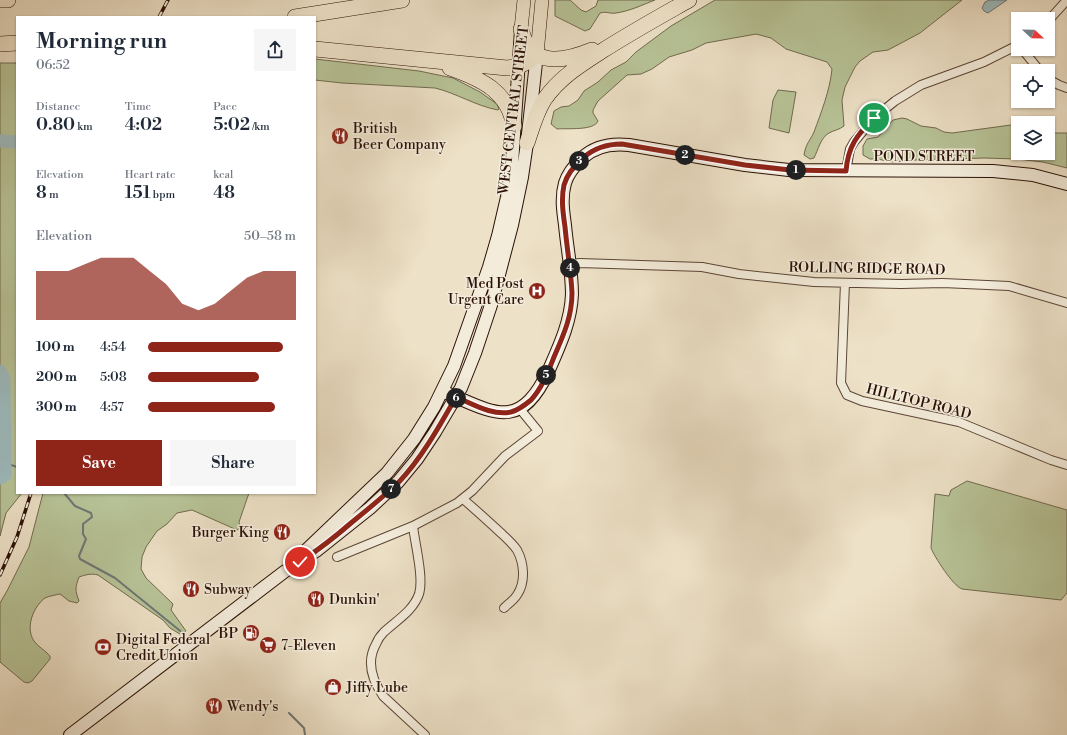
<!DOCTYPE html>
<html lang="en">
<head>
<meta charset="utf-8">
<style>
	body { margin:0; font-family:"Libre Bodoni",serif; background:#f6f6f7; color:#1f2937; height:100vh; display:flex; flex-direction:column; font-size:15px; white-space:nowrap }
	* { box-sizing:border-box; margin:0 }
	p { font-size:13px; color:#747a83 }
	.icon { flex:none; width:22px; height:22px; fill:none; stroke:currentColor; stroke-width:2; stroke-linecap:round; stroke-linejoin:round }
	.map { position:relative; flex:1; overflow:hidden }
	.drawer { position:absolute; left:16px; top:16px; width:300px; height:478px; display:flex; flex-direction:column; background:#fff; border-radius:0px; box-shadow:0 1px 3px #0004 }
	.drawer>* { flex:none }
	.needle { width:26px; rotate:112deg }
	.buttons { position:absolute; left:1011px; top:12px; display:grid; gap:8px }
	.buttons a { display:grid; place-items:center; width:44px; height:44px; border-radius:0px; background:#fff; box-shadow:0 1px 3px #0004; font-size:20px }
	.pin { position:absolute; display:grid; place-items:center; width:34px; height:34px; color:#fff; margin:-17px; border:2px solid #fff; border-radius:50%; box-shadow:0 1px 4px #0007 }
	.km { position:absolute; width:20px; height:20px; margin:-10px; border-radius:50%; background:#222; color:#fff; font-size:11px; line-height:20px; text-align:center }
	.round { display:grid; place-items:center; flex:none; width:42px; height:42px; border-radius:0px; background:#f6f6f7 }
	.summary { display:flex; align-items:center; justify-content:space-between; height:68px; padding:0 20px }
	h1 { font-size:22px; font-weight:600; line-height:30px }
	.stats { display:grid; grid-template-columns:repeat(3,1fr); gap:6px; height:68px; padding:4px 20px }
	.stats div { display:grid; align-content:center }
	.stats b { font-size:17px; font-weight:600 }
	.stats small { font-size:11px; font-weight:400 }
	.stats p { font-size:11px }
	.chart { height:112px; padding:8px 20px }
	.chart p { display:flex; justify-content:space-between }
	.chart svg { width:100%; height:72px; margin-top:4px; fill:#8f2418; opacity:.7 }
	.action { display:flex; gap:8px; margin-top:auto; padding:8px 20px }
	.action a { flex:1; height:46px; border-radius:0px; background:#8f2418; color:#fff; font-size:16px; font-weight:600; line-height:46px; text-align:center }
	.action a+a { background:#f6f6f7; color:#1f2937 }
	ul { padding:0 20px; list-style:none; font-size:13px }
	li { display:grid; grid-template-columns:64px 48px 1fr; align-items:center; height:30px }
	li i { height:10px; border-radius:5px; background:#8f2418 }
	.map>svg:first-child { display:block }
</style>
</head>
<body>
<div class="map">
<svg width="1067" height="735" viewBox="0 0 1067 735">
	<rect width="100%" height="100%" fill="#ede1c7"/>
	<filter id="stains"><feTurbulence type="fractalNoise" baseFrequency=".005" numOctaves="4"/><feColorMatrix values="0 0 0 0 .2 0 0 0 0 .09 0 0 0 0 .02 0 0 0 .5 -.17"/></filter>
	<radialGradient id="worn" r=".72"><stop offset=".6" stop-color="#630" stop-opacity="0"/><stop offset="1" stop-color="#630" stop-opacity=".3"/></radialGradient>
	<path fill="#b7c397" stroke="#716a4e" d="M 555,0 L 570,0 L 581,10 L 586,12 L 596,6 L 598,0 L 655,0 C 642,5 630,11 616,13 C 610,14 606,11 600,13 L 590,29 L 585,31 L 555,16 Z
		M 715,0 L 962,0 L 920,33 L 888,50 L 873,52 L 860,61 L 855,67 L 845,87 L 842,100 L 844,126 C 839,130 834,130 829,133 C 821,137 818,150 814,158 L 810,159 L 804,155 C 806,143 810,141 814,132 C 821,113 830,90 832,69 L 827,62 L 786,49 L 771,38 L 756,34 L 706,43 L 692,50 L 669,57 L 652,69 L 641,74 L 627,75 L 598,101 L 593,110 L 593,113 L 598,121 C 594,131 567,128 557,129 L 551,124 L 554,111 L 561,107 L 569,106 L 578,100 L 584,91 L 598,82 L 611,70 L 626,62 L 636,52 L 671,26 Z
		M 315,59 L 419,71 L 453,78 L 480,92 L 497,104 L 499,109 L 498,110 C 476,106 456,93 435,88 L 342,83 L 315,80 Z
		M 0,63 L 17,63 L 17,493 L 22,493 L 6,513 L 0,536 Z
		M 778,90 L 796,92 L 789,133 L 769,128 L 773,100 Z
		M 902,118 L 907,119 L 921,126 L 936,128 L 944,132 L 952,133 L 1011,125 L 1018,126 L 1018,153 L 1048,153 L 1048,133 L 1067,133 L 1067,168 L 1043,162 L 1017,159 L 985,158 L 915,160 L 893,162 L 877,159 L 870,159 L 863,155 L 863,146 L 867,139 L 878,137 L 893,120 Z
		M 967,481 L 1067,510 L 1067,593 L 1061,600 L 962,589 C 953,586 934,556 931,548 L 935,494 L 949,496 L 951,490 Z
		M 43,493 L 249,493 L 239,522 L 240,528 L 237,530 L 192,510 L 177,513 L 167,524 L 157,531 L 146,547 L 142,557 L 141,569 L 146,578 L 173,604 L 171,610 L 186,631 L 180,634 L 170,628 L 163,620 L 98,575 C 91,573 85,575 79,577 C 75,588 75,590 79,601 L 77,603 L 69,601 L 60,594 C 56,595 49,596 45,598 C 33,607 25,628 34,641 C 38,647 45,650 50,656 L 50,659 L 32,681 L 28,683 L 24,682 L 0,662 L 0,603 L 7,591 L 29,547 Z"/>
	<path fill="#9dbbbf" stroke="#6f7775" d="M 989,0 L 1007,0 L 988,13 L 984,11 L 982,8 L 985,2 Z"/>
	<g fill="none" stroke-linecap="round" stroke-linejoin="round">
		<path stroke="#6f7775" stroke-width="2" d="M 5,463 L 17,467
			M 64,493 L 75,506 L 91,513 L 92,517 L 83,524 L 83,534 L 86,539 L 79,556 L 80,559 L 115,578 L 184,634
			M 289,713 L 304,728 L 305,735"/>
		<path stroke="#9dbbbf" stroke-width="13" d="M 0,141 L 17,142
			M 0,371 L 4,378 L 5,475 L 0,478"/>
		<g stroke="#5c4536" stroke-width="10">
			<path id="street" d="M 1048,21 L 1067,0
				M 1022,49 L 1040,71
				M 1048,79 L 1059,85 L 1067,88
				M 846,171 L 850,149 L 854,142 L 874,118 L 895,101 L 921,85 L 984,62 L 1018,45
				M 569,264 L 580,263 L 702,267 L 739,274 L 814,282 L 901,284 L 943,283 L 1009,286 L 1067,303
				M 845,283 L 841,383 L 847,395 L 862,401 L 959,422 L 1051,460 L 1067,465
				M 463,499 C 476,510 489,522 502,534 C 507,539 513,544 517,550 C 524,563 526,582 517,595 C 514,600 508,604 504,608
				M 413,526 C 415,544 424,578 419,594 C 413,611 397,620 384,632 C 380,636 378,639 376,644 C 366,662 372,680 383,696 L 425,735
				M 337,557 L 413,526 L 457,503 L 472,491 L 505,456 L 538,431 L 520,409"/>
		</g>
		<g stroke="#2b1106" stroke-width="14">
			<path id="secondary" d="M 442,391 C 491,411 519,434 548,372 C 559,347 571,322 572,294 C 572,271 567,248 565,225 C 563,211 561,197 565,183 C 568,173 575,165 582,158 C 595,146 612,143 629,145 L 745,165 L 789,170 L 993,171 L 1033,175 L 1067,184
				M 299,557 L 387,473 L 414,439 L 434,407 L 454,366 L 489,267 L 498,236 L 507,197 L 512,164 L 521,30
				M 70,735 L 284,572 L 316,551 L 370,508 L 398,482 L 417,459 L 435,432 L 461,388 L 475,353 L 491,305 L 512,225 L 522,177 L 527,143 L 537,54"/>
		</g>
		<g stroke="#2b1106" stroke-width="14">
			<path id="primary" d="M 521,29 L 524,0
				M 537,54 L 542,0"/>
		</g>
		<g stroke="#2b1106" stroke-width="16">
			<path id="highway" d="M 0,0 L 8,0
				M 295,17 L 402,0
				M 521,29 C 530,68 563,62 592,50
				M 0,44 L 17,43
				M 315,49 L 507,68 C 519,67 529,63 537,54
				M 450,68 C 481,79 508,91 514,126
				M 527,143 C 532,128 536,113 544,100 C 559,78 580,65 602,51 C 630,33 659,17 689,0"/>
		</g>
		<use href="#street" stroke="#f3ecdb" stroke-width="8"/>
		<use href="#secondary" stroke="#f3ecdb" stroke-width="12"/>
		<use href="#primary" stroke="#ede1c7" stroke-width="13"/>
		<use href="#highway" stroke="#ede1c7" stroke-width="15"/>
		<g stroke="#2b1106" stroke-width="3.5">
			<path id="rail" d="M 159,17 L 168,0
				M 0,575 L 17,537 L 31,493"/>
		</g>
		<use href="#rail" stroke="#f3ecdb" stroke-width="2" stroke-dasharray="6" stroke-linecap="butt"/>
	</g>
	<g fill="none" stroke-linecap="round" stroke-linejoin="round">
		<g stroke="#fff" stroke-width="8">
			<path id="route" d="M 300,562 C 318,550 335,537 351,523 C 367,510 383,497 398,483 C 421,459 439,427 456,397 C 473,404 492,416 511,412 C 519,410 525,405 531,400 C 542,388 548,372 554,357 C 563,336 572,317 572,293 C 571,271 567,249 565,227 C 563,213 561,199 564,185 C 567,174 575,165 583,158 C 594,148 607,144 622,144 L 745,165 L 790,170 L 846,171 C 848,146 857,135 874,118"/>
		</g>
		<use href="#route" stroke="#8f2418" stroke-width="5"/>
	</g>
	<defs>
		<g id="restaurant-disc" transform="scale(0.9)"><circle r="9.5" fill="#8f2418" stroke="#f3ecdb"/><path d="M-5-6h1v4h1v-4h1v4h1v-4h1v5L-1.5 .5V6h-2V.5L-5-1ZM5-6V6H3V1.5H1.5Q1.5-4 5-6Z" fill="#fff"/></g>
		<g id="hospital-disc" transform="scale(0.9)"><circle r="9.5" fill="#8f2418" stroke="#f3ecdb"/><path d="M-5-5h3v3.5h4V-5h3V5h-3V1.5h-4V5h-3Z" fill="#fff"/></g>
		<g id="fuel-disc" transform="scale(0.9)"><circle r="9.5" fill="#8f2418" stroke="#f3ecdb"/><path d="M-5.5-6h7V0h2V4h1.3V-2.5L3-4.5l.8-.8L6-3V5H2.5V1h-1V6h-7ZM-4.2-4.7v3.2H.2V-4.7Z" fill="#fff"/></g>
		<g id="supermarket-disc" transform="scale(0.9)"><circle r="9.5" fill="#8f2418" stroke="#f3ecdb"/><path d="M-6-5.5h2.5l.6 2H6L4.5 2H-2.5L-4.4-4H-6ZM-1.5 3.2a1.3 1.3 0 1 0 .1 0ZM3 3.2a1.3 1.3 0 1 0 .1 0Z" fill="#fff"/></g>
		<g id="bank-disc" transform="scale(0.9)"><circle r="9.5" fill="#8f2418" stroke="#f3ecdb"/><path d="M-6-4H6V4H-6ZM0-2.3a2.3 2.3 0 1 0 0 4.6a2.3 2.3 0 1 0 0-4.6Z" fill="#fff"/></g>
		<g id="shop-disc" transform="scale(0.9)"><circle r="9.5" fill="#8f2418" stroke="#f3ecdb"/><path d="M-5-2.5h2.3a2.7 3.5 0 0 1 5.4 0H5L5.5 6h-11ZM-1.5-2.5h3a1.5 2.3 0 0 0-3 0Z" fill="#fff"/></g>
	</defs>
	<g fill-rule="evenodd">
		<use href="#restaurant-disc" x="340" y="136"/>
		<use href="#hospital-disc" x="537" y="291"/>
		<use href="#restaurant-disc" x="282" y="532"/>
		<use href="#restaurant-disc" x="191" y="589"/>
		<use href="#restaurant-disc" x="316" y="599"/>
		<use href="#fuel-disc" x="251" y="633"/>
		<use href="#supermarket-disc" x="268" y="645"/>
		<use href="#bank-disc" x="103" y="647"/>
		<use href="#shop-disc" x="333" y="687"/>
		<use href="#restaurant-disc" x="214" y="706"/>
	</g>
	<g text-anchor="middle" stroke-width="3" stroke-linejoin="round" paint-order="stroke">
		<g font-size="14" fill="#2b1106" stroke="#f3ecdb">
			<text transform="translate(513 110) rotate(-83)" y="5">WEST CENTRAL STREET</text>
			<text x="924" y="161">POND STREET</text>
			<text transform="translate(867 268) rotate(1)" y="5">ROLLING RIDGE ROAD</text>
			<text transform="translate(919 401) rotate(14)" y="5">HILLTOP ROAD</text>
		</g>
		<g font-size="14" fill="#2b1106" stroke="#f3ecdb" text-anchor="start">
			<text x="353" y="133">British<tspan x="353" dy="16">Beer Company</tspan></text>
			<text x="524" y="288" text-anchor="end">Med Post<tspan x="524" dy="16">Urgent Care</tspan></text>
			<text x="269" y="537" text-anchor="end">Burger King</text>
			<text x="204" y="594">Subway</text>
			<text x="329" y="604">Dunkin'</text>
			<text x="238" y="638" text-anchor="end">BP</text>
			<text x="116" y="644">Digital Federal<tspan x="116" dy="16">Credit Union</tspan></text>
			<text x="281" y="650">7-Eleven</text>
			<text x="346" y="692">Jiffy Lube</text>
			<text x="227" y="711">Wendy's</text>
		</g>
	</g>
	<rect width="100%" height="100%" filter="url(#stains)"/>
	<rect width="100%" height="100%" fill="url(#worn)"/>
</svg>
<div class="buttons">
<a><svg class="needle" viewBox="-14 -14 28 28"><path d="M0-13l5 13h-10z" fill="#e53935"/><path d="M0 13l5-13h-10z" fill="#747a83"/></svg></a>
<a><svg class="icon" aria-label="locate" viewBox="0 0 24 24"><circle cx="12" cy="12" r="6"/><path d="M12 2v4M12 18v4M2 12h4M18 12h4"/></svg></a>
<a><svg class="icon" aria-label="layers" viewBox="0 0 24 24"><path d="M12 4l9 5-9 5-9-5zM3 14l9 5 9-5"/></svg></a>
</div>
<div class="pin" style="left:874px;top:118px;background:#1e9e55"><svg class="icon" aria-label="arrive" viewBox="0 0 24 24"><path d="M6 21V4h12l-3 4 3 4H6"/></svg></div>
<div class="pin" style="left:300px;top:562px;background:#d93025"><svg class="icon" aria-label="check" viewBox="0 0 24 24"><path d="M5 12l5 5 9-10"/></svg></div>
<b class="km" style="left:796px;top:170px">1</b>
<b class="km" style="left:685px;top:155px">2</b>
<b class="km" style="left:579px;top:161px">3</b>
<b class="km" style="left:570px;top:268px">4</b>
<b class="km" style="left:546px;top:375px">5</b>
<b class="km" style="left:456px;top:398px">6</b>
<b class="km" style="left:391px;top:489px">7</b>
<section class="drawer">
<div class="summary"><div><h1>Morning run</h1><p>06:52</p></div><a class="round"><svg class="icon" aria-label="share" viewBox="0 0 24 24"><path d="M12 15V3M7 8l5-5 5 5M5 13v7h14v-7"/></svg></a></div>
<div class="stats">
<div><p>Distance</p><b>0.80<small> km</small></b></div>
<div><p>Time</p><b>4:02</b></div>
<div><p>Pace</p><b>5:02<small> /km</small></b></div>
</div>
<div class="stats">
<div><p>Elevation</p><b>8<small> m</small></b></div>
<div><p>Heart rate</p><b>151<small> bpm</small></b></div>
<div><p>kcal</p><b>48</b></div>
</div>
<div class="chart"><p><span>Elevation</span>50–58 m</p>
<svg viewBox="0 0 160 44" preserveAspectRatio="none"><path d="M0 44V14L10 14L20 14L30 10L40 6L50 6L60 6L70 14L80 22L90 34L100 38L110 34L120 26L130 18L140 14L150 14L160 14V44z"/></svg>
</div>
<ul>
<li><b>100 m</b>4:54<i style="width:91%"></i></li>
<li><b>200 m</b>5:08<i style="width:75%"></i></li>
<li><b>300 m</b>4:57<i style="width:86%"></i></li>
</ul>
<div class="action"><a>Save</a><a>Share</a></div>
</section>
</div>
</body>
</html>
